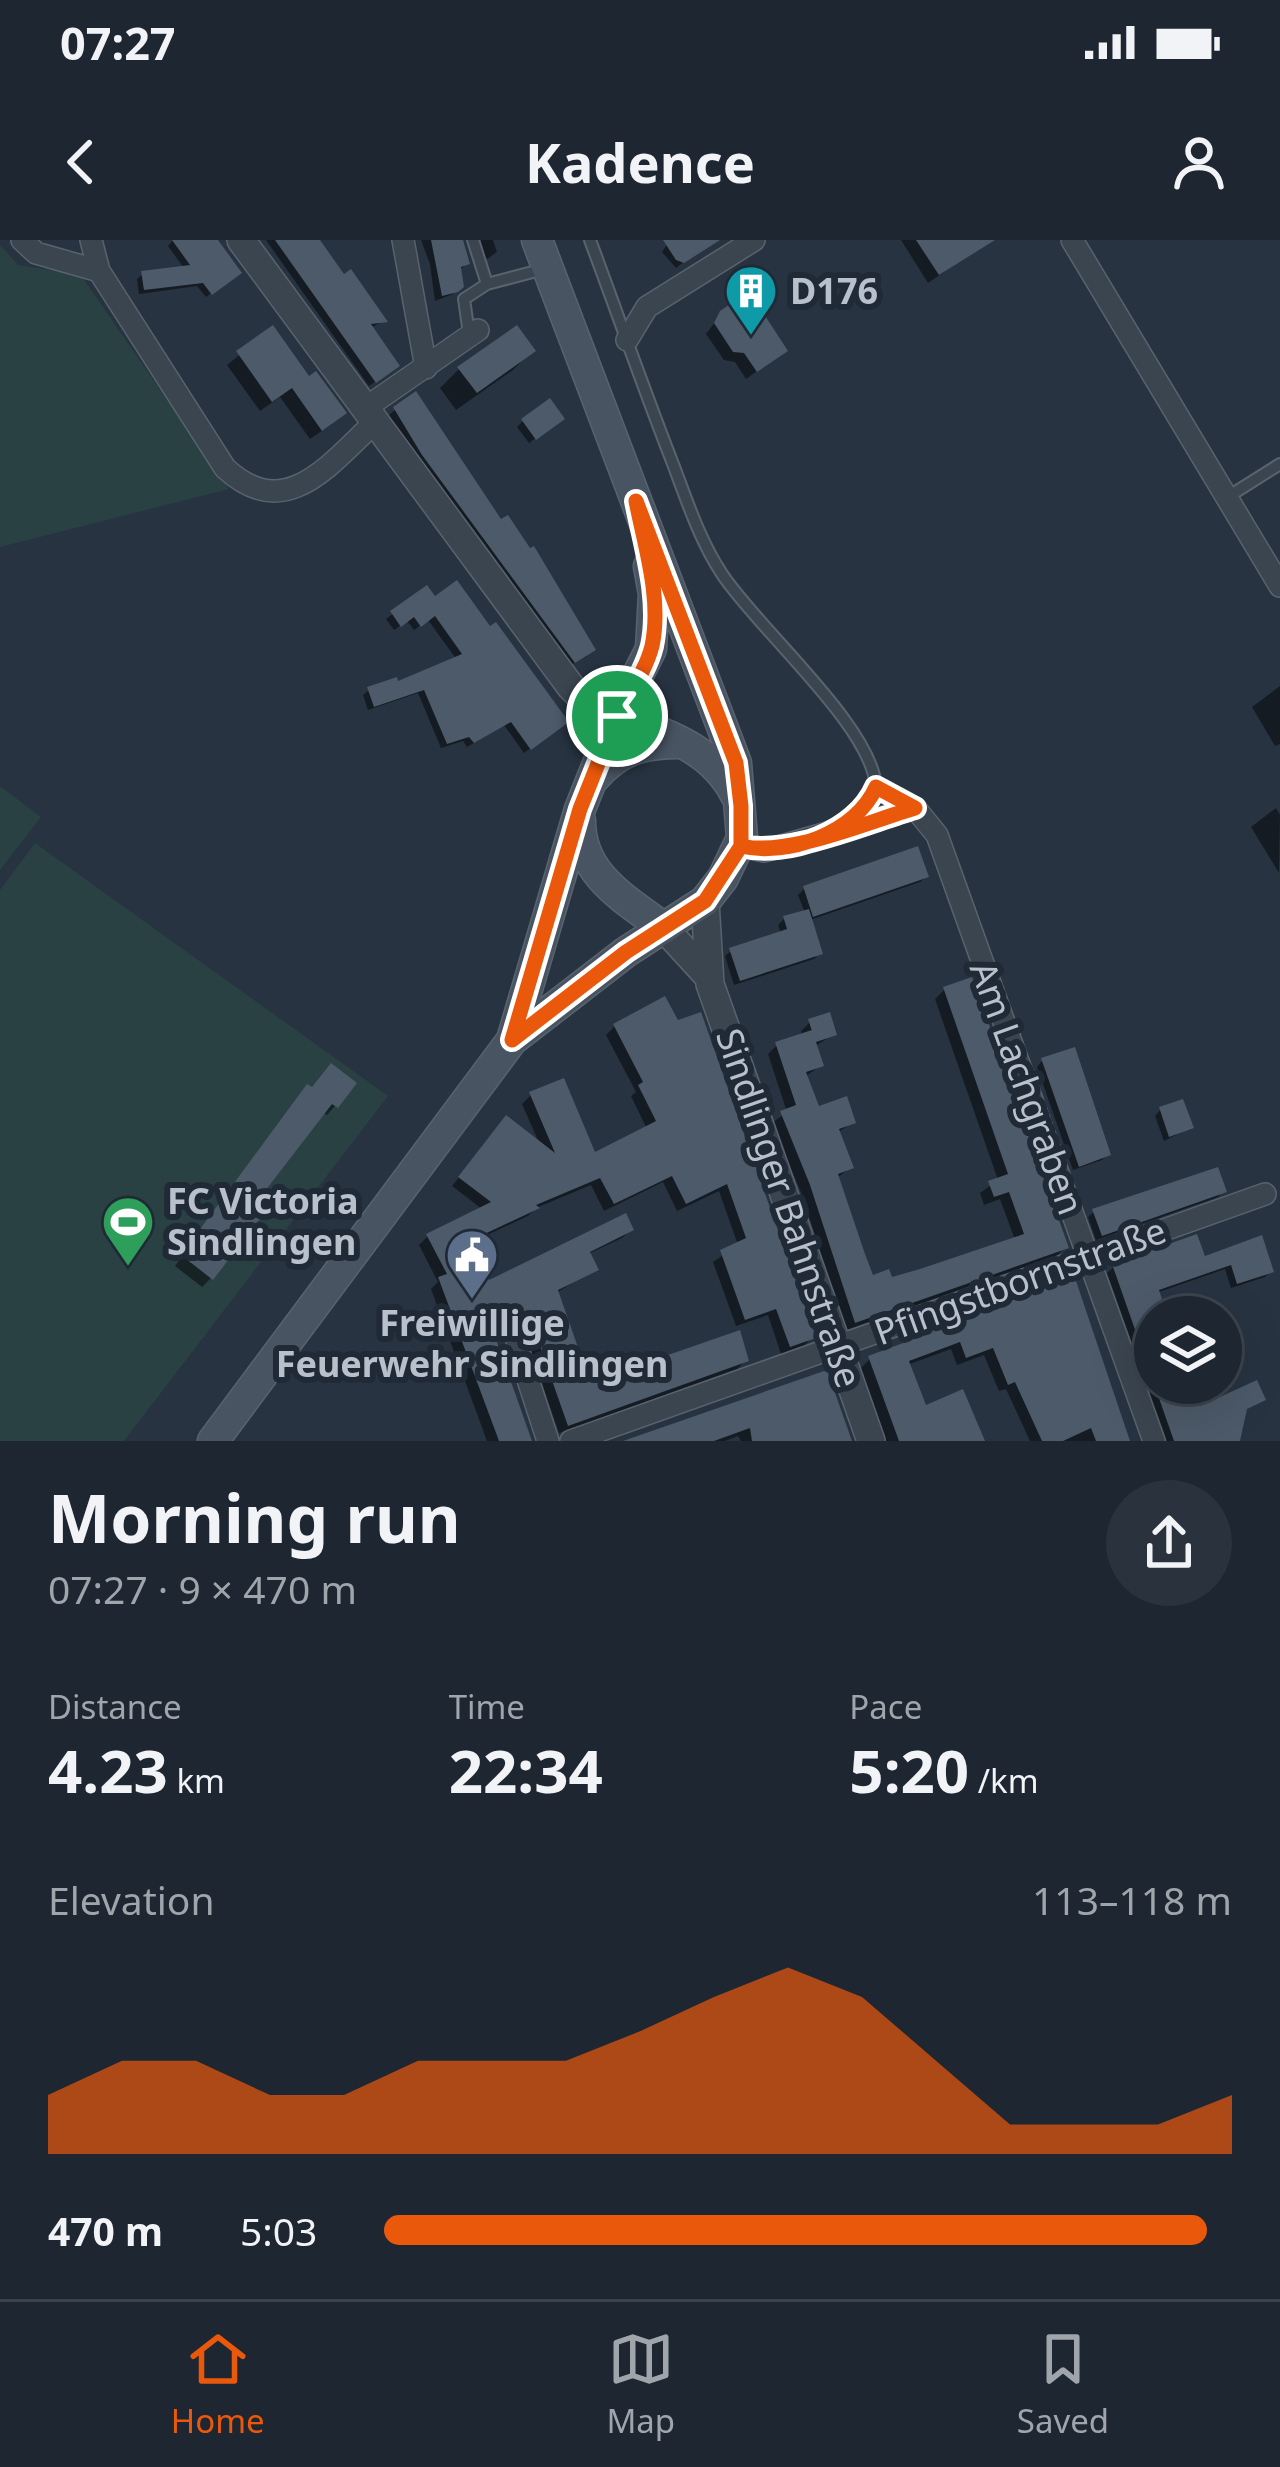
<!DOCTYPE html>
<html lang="en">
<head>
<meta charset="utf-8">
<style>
	body { margin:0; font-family:"Noto Sans",sans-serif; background:#2a323d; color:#f1f3f6; height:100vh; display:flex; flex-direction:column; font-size:45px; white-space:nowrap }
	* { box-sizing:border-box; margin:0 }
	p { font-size:39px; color:#a0a5ab }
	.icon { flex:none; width:66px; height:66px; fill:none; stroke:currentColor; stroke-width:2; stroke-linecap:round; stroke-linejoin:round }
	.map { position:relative; height:1201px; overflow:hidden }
	.side { display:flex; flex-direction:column; background:#1d2631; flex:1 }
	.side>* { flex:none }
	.buttons { position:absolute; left:1134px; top:1056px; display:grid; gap:24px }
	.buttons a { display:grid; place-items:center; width:108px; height:108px; border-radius:50%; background:#1d2631; box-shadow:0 12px 48px #0002,0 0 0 3px #3b434d; font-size:60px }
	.pin { position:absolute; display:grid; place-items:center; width:102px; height:102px; color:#fff; margin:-51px; border:6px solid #fff; border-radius:50%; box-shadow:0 3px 12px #0007 }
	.round { display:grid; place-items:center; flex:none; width:126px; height:126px; border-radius:63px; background:#2a323d }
	.head { display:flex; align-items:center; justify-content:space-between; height:204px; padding:0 48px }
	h1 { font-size:66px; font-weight:700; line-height:90px }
	.stats { display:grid; grid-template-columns:repeat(3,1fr); gap:18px; height:204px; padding:12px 48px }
	.stats div { display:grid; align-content:center }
	.stats b { font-size:60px; font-weight:700 }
	.stats small { font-size:33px; font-weight:400 }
	.stats p { font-size:33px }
	.chart { height:336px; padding:24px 48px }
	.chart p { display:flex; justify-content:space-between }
	.chart svg { width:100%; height:216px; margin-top:12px; fill:#ea580c; opacity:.7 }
	ul { padding:0 48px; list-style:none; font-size:39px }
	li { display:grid; grid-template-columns:192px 144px 1fr; align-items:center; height:90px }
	li i { height:30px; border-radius:15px; background:#ea580c }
	.status { display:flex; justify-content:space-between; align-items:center; height:84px; padding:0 60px; background:#1d2631; direction:ltr }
	.status svg { height:33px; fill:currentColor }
	header { display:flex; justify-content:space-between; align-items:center; height:156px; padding:0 48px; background:#1d2631; font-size:54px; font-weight:700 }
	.menu { display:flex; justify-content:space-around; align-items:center; height:168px; border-top:3px solid #3b434d; background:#1d2631; font-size:33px; color:#a0a5ab }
	.menu a { display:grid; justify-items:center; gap:6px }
	.menu .selected { color:#ea580c }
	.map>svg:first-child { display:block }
</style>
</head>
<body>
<div class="status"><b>07:27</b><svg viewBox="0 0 49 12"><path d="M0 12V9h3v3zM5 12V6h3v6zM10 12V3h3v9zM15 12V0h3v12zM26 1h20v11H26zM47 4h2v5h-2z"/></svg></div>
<header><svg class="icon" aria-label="back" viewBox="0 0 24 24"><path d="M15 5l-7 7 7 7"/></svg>Kadence<svg class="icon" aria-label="person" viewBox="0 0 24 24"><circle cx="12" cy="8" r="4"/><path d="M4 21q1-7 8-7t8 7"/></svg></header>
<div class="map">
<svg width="1280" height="1201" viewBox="0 0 1280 1201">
	<rect width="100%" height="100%" fill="#273341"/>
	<path fill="#2a4143" d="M 0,5 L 18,25 L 80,34 L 229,249 L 0,307 Z
		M 0,546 L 41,577 L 0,630 Z
		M 35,603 L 388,856 L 124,1201 L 0,1201 L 0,650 Z"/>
	<path fill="#0007" d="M 214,0 L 233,37 L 206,57 L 197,46 L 139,54 L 137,39 L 143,34 L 184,28 L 168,6 L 173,0 Z
		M 266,0 L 304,0 L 384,81 L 370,88 L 390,131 L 369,146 Z
		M 421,0 L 460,0 L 467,23 L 459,31 L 461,46 L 453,54 L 435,61 L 430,24 Z
		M 468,0 L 493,0 L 497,12 L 481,23 L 473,0 Z
		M 670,0 L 712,0 L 676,28 L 662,12 Z
		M 901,0 L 978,0 L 982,6 L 928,43 Z
		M 721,74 L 785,111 L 746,139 L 735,122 L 724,120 L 706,94 Z
		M 272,89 L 332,184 L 310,199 L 280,157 L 260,171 L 227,125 Z
		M 532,111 L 513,130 L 456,170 L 440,148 L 459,129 Z
		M 395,170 L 529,313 L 587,416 L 569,426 L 417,221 L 389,175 Z
		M 523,181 L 555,184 L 529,203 L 517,187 Z
		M 426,349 L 560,487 L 524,513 L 504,485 L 467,507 L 463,501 L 441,508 L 418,453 L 368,470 L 363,455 L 369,450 L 396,445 L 457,420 L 428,380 L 414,390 L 407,381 L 394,390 L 386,379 Z
		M 1280,446 L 1280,504 L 1275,506 L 1252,467 Z
		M 1276,568 L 1280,575 L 1279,633 L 1251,587 Z
		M 926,637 L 920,642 L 810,680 L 820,713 L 814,719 L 734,745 L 725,716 L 731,711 L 781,694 L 778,685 L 784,679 L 805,673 L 798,655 L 804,649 Z
		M 945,749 L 1065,1007 L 1056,1017 L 846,1090 L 802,955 L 772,883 L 787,872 L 768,814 L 777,805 L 802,796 L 801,791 L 810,782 L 834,794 L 814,807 L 821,825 L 805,837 L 817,869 L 853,882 L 837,893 L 851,927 L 837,938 L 871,1038 L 890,1041 L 1015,1000 L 1000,959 L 984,965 L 980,953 L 998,940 L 935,759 Z
		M 664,760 L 812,1097 L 804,1106 L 781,1114 L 768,1075 L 736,1086 L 713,1022 L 738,1005 L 719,951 L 677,971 L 663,942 L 604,971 L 591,945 L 536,968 L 528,976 L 472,1002 L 488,1045 L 631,989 L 622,998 L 588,1014 L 595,1029 L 556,1053 L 588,1145 L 746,1120 L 737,1129 L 559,1193 L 521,1082 L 490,1092 L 531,1201 L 487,1201 L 431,1049 L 438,1042 L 419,1005 L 428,996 L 482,969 L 452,946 L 498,888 L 540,905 L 522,864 L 531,855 L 594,916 L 647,889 L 631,856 L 636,852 L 606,795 L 615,786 Z
		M 1042,821 L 1108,914 L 1102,920 L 1073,930 L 1037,827 Z
		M 311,850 L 335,866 L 327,875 L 322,872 L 251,965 L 211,1038 L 202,1047 L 175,1026 L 299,857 Z
		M 1160,870 L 1190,888 L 1164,901 L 1155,876 Z
		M 1223,951 L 1218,957 L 1096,1000 L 1088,977 L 1094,972 Z
		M 1203,1019 L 1271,1031 L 1265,1037 L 1231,1048 L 1225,1029 L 1156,1053 L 1165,1077 L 1155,1077 L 1155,1143 L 1189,1143 L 1198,1170 L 1262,1160 L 1243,1171 L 1237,1201 L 1167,1201 L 1107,1033 L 1114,1027 Z
		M 1073,1041 L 1127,1201 L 1030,1201 L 1006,1149 L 999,1151 L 984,1115 L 957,1125 L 951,1109 L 907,1125 L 924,1169 L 961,1153 L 982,1201 L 886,1201 L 861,1128 L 870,1119 L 907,1105 L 914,1098 Z
		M 824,1134 L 849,1201 L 741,1201 L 738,1196 L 725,1201 L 627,1201 Z"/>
	<path fill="#4d5a69" d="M 172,0 L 218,0 L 242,33 L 212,55 L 203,43 L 144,50 L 141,31 L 190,25 Z
		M 275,0 L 320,0 L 344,34 L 351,29 L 388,82 L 371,84 L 400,126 L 376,143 Z
		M 431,0 L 463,0 L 470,24 L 461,27 L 464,47 L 458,52 L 442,56 Z
		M 663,0 L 720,0 L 684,23 L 676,20 Z
		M 916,0 L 995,0 L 939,35 Z
		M 742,56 L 753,57 L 788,111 L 757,132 L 744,113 L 733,112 L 714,83 L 720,71 Z
		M 273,85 L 309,136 L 316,131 L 347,173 L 322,191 L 292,148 L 272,162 L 236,111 Z
		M 517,85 L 536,111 L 477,153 L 457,127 Z
		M 416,151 L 501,279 L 508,275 L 530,308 L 534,306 L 596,410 L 575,423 L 422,215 L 393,167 Z
		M 550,158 L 565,179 L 536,200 L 521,179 Z
		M 457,340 L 490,386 L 496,382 L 569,482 L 531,510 L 511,482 L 474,503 L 469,497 L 447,504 L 424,450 L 374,467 L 367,447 L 397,437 L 398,441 L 462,414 L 435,376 L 421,387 L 414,377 L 401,387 L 390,371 L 427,345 L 435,356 Z
		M 918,606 L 929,637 L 813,677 L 803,646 Z
		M 809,669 L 823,714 L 740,741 L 729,708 L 787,689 L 783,676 Z
		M 972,737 L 1069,1008 L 855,1083 L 810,945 L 780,871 L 796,865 L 775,802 L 812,790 L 813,794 L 808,779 L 830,772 L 837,795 L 816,802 L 824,826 L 806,832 L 819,866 L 847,856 L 856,883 L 839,889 L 854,928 L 838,934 L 865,1014 L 873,1035 L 889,1029 L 892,1037 L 920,1029 L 1024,994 L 1009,952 L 994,957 L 988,941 L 1008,934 L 943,747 Z
		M 665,756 L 678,780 L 701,772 L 816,1098 L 790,1107 L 776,1069 L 745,1080 L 720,1010 L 746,998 L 727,944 L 686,964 L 672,936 L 614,964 L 600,938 L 536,965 L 540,968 L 474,999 L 489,1040 L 626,973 L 634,990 L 590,1012 L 599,1030 L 558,1050 L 590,1142 L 740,1090 L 749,1121 L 568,1186 L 529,1075 L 492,1088 L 532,1201 L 499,1201 L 438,1037 L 447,1034 L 426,994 L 491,962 L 458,937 L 506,875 L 555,913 L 529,852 L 564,838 L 595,912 L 656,881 L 638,845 L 643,842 L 613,784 Z
		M 1075,807 L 1111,915 L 1079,927 L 1041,818 Z
		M 331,823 L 357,843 L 338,868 L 332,864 L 255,964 L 265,972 L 213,1040 L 181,1015 L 307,844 L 312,847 Z
		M 1183,859 L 1194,888 L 1169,897 L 1159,867 Z
		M 1218,927 L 1227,952 L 1102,996 L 1092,969 Z
		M 1197,994 L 1205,1016 L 1262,995 L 1274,1032 L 1237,1044 L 1231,1025 L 1159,1050 L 1168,1077 L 1155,1077 L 1154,1143 L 1192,1143 L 1200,1166 L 1257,1140 L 1266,1160 L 1247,1169 L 1240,1201 L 1174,1201 L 1112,1024 Z
		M 1075,1038 L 1130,1201 L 1096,1201 L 1091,1188 L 1063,1201 L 1042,1201 L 1015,1142 L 1008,1145 L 993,1108 L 966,1118 L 960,1102 L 909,1121 L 926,1165 L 963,1149 L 985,1201 L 899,1201 L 868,1116 L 914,1099 L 912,1095 Z
		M 824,1131 L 828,1133 L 852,1201 L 752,1201 L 750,1188 L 714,1201 L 623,1201 Z"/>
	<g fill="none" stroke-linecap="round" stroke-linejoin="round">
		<g stroke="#59636e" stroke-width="14">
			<path id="service" d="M 473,0 L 487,44 L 544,29
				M 590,0 C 618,75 644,150 673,224 C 687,261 700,301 722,334 C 759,390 872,486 876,547 L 912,567
				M 469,94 L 464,59 L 487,44
				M 1226,258 L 1280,224
				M 855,578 L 869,563 L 876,547"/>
		</g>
		<g stroke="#59636e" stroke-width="24">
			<path id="minor" d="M 22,0 L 36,13 L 99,31
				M 91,0 L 99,31 L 225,228 C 285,284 329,225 374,183
				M 403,0 L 426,128
				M 1072,0 L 1280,346
				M 627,100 L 647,67 L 754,0
				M 364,169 L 478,90
				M 741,606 L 764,611 L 915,568 L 937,595 L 1154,1201
				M 517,1106 L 548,1201
				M 571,1201 L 1265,954"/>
		</g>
		<g stroke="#59636e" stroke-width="30">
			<path id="tertiary" d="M 241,0 L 571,447 L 589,465 L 617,476
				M 705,661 L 710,744 L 871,1201
				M 664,688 L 707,735"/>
		</g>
		<g stroke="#59636e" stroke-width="33">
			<path id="secondary" d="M 617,476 C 664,494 712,507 736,555
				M 594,538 C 619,510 642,503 678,503
				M 580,581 C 580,635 625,659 664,688
				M 512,800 L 580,569 L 617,476 L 651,409 L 654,354 L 649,326
				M 213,1201 L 512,800 L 626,712 L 705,661 L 723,638 L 742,598 L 736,523 L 537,0"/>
		</g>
		<use href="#service" stroke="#3b4550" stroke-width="10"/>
		<use href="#minor" stroke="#3b4550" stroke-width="21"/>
		<use href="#tertiary" stroke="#3b4550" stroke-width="27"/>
		<use href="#secondary" stroke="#495463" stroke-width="30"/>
	</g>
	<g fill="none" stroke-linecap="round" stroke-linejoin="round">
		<g stroke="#fff" stroke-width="24">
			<path id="route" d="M 617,476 L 580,569 L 512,800 L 626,712 L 705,661 L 741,606 C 788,617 867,582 915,568 L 876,547 C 856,593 788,617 741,606 L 741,566 L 736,523 L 636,261 C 645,307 662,359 652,406 C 646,430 629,454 617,476"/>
		</g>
		<use href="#route" stroke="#ea580c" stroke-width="15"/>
	</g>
	<defs>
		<g id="building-pin" transform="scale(2.7)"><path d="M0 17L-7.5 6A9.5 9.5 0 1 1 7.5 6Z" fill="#0f9aa8" stroke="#202a36"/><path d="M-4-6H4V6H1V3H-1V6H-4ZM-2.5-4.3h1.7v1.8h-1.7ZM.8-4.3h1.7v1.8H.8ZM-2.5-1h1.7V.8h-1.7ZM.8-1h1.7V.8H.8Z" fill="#fff"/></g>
		<g id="stadium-pin" transform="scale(2.7)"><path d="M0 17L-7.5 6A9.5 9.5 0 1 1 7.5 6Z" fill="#2e9e5b" stroke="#202a36"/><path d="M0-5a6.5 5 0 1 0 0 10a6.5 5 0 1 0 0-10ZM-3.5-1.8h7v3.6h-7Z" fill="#fff"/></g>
		<g id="civic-pin" transform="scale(2.7)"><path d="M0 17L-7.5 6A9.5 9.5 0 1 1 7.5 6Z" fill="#5c6f8a" stroke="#202a36"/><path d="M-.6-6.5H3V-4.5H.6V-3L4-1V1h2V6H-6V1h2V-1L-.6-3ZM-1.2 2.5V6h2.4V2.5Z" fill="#fff"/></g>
	</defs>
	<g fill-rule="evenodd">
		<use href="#building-pin" x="751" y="51"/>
		<use href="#stadium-pin" x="128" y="982"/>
		<use href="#civic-pin" x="472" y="1015"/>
	</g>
	<g text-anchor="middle" stroke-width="12" stroke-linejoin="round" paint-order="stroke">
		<g font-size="36" font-weight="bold" fill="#b8c0cb" stroke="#202a36" text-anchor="start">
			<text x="790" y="64">D176</text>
			<text x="167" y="974">FC Victoria<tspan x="167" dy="41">Sindlingen</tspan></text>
			<text x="472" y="1096" text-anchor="middle">Freiwillige<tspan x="472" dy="41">Feuerwehr Sindlingen</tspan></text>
		</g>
		<g font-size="36" fill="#b8c0cb" stroke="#202a36">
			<text transform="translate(1027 848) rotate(70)" y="13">Am Lachgraben</text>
			<text transform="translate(789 968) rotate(71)" y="13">Sindlinger Bahnstraße</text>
			<text transform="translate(1020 1041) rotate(-20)" y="13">Pfingstbornstraße</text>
		</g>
	</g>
</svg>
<div class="buttons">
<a><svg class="icon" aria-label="layers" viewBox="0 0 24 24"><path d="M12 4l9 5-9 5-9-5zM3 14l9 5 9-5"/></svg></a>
</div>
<div class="pin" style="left:617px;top:476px;background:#1e9e55"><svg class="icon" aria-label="arrive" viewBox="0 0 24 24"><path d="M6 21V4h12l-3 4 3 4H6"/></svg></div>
</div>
<section class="side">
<div class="head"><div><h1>Morning run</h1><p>07:27 · 9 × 470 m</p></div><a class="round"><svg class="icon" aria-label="share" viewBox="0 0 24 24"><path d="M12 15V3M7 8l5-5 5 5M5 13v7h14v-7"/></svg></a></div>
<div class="stats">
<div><p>Distance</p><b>4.23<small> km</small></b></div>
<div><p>Time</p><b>22:34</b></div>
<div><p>Pace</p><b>5:20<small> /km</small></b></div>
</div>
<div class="chart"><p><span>Elevation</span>113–118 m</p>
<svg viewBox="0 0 160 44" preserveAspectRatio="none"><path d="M0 44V32L10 25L20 25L30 32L40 32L50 25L60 25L70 25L80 19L90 12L100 6L110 12L120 25L130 38L140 38L150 38L160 32V44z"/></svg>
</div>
<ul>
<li><b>470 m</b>5:03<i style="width:97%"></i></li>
</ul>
</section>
<nav class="menu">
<a class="selected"><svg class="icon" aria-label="home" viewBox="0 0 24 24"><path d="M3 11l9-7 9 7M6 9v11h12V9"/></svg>Home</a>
<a><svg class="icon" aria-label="map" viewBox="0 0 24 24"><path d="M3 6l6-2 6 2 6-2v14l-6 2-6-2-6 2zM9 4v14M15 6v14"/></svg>Map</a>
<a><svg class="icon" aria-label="saved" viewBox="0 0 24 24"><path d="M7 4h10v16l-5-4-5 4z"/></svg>Saved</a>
</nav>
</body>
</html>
